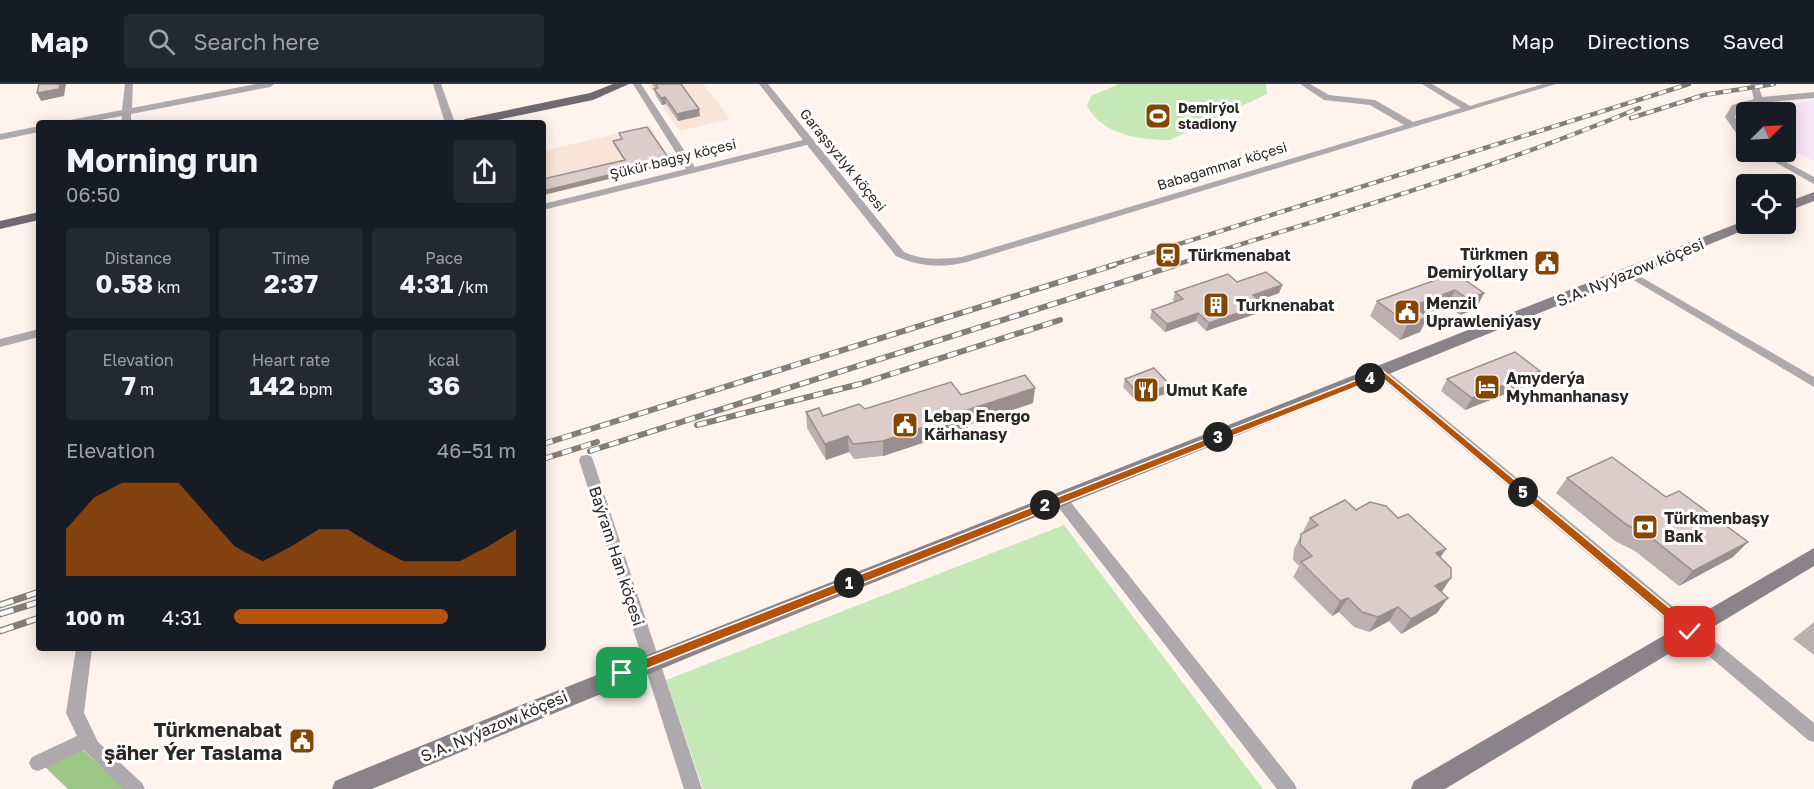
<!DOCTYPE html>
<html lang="en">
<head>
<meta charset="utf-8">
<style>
	body { margin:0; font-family:"Golos Text",sans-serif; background:#242831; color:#f1f3f6; height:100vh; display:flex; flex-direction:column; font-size:22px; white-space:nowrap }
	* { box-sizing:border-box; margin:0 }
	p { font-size:20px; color:#9ea1a6 }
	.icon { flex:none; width:33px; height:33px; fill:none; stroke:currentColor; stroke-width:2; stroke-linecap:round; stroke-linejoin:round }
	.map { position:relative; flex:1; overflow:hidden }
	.details { position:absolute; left:36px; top:36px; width:510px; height:531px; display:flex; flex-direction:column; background:#171b24; border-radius:6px; box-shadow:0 3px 15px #0003 }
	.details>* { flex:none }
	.needle { width:39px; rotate:66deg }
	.tools { position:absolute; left:1736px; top:18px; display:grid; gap:12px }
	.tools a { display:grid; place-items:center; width:60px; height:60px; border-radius:6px; background:#171b24; box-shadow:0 3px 15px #0003; font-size:30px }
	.pin { position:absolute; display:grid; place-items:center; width:51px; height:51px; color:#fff; margin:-26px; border-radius:12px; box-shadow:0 3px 9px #0006 }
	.km { position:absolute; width:30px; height:30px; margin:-15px; border-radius:50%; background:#222; color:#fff; font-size:16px; line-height:30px; text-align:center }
	.round { display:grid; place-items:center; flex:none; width:63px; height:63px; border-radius:6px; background:#242831 }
	.summary { display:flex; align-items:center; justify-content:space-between; height:102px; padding:0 30px }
	h1 { font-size:33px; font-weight:700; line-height:45px }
	.metrics { display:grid; grid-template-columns:repeat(3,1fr); gap:9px; height:102px; padding:6px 30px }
	.metrics div { display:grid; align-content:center; border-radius:6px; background:#242831; text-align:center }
	.metrics b { font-size:26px; font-weight:700 }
	.metrics small { font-size:16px; font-weight:400 }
	.metrics p { font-size:16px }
	.chart { height:168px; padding:12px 30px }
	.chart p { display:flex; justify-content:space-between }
	.chart svg { width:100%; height:108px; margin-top:6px; fill:#b45309; opacity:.7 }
	ul { padding:0 30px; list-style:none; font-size:20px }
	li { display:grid; grid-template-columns:96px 72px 1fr; align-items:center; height:45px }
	li i { height:15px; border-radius:8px; background:#b45309 }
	header { display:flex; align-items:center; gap:36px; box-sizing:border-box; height:84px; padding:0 30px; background:#171b24; border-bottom:2px solid #363941 }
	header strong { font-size:28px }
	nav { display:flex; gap:33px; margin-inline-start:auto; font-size:21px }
	.search { width:420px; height:54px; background:#242831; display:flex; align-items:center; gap:15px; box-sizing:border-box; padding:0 21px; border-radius:6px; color:#9ea1a6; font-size:22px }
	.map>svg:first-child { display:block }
</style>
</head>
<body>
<header>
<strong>Map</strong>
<div class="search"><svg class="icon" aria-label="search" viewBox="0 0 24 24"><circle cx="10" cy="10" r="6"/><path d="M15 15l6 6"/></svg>Search here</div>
<nav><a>Map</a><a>Directions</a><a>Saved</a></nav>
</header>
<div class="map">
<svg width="1814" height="705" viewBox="0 0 1814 705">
	<rect width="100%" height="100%" fill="#fef4ed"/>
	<path fill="#f8e5d7" d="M 647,0 L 703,0 L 730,35 L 680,47 Z
		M 650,42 L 673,80 L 543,112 L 543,67 Z"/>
	<path fill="#f7e6f7" d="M 1814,16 L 1814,77 L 1792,67 L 1785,70 L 1778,68 L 1785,68 L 1785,28 L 1746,28 L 1746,46 L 1739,39 L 1745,28 Z"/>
	<path fill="#c6e8b6" d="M 1119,0 L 1266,0 L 1267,10 L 1170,56 C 1141,56 1102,51 1087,22 L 1091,12 Z
		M 1064,441 L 1263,705 L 703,705 L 666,596 Z"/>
	<path fill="#9cc687" d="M 80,663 L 125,705 L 68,705 L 43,681 Z"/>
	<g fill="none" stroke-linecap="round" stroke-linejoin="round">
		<path fill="#ada9ad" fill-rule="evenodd" d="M 125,0 L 133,0 L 132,24 L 256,0 L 274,0 L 270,3 L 131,30 L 131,39 L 121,39 L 122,32 L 84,39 L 65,39 L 70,36 L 122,26 Z
			M 433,0 L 441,0 L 455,39 L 445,39 Z
			M 633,0 L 641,0 L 695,83 L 803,56 L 759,0 L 768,0 L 904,168 C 923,177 942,175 962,173 L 1404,41 L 1370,21 L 1324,16 L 1300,0 L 1310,0 L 1329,11 L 1375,16 L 1413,38 L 1461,24 L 1422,0 L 1432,0 L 1470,22 L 1543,0 L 1556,0 L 967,178 C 943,184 918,183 896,172 L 807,61 L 543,126 L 543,120 L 686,85 Z
			M 1750,0 L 1763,0 L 1759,3 L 1762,13 L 1814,8 L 1814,14 L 1760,19 L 1739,25 L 1735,33 L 1746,50 L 1746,60 L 1743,59 L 1725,33 L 1732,21 L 1754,15 Z
			M 39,42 L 39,48 L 0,56 L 0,50 Z
			M 1757,68 L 1768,68 L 1814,93 L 1814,100 Z
			M 1629,186 L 1814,293 L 1814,303 L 1625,191 L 1625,187 Z
			M 39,245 L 39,253 L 0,263 L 0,255 Z
			M 1382,285 L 1386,286 L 1814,639 L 1814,658 L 1808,656 L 1378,292 L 1376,289 Z
			M 586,371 L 591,372 L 593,376 L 702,705 L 684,705 L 579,376 L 581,372 Z
			M 1060,410 L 1065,411 L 1294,699 L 1297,705 L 1277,705 L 1055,419 L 1053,415 L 1055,411 Z
			M 76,564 L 92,564 L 84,629 L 98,658 L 142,699 L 145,705 L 123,705 L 84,666 L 38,687 L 32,685 L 29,679 L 32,673 L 77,652 L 66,629 Z"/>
		<path fill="#8a848a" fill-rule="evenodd" d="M 1814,108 L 1814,117 L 1785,128 L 1785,119 Z
			M 1746,136 L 1746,140 L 1754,140 L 1752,143 L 702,568 L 372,705 L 332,705 L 335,697 L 511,625 Z
			M 1814,464 L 1814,482 L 1445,705 L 1411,705 L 1414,697 Z"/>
		<path fill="#716971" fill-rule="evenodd" d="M 613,0 L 629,0 L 593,16 L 483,39 L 459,39 L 465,35 L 590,9 Z
			M 39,128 L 39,136 L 0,145 L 0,137 Z"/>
		<g stroke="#847e78" stroke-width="4.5">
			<path id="rail-far2" d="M 1631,34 L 1704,11 L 1774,0
				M 1109,182 L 1689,0
				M 1172,182 C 1328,132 1487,88 1639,24"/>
		</g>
		<g stroke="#847e78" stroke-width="6">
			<path id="rail-far1" d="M 697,341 L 860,300 L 1060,236
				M 543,360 L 1114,181
				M 590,367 L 1176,181
				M 543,375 L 597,358"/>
		</g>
		<g stroke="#847e78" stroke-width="7">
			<path id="rail" d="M 0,521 L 39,508
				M 0,530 L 39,518
				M 0,547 L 39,534"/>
		</g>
		<use href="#rail-far2" stroke="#fff" stroke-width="3" stroke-dasharray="8" stroke-linecap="butt"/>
		<use href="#rail-far1" stroke="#fff" stroke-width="4" stroke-dasharray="10" stroke-linecap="butt"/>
		<use href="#rail" stroke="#fff" stroke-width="4.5" stroke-dasharray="14" stroke-linecap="butt"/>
	</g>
	<path fill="#bdafaf" d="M 652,0 L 681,0 L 700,32 L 678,37 L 666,20 L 662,21 L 656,12 L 654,5 L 655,5 Z
		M 619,49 L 670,80 L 543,111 L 543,95 L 624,76 L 614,61 L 613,57 L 621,55 Z
		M 1455,189 L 1476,225 L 1460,231 L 1447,222 L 1424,230 L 1420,248 L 1400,256 L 1370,232 L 1377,217 Z
		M 1237,198 L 1282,201 L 1279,209 L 1259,216 L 1264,220 L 1261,228 L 1206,247 L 1196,237 L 1165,248 L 1150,234 L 1152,226 L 1175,218 L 1173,216 L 1175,208 Z
		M 1125,295 L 1170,301 L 1168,309 L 1138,319 L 1123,303 Z
		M 1447,295 L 1533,299 L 1465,326 L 1441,307 Z
		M 961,311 L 1033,319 L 968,341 L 968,344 L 883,372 L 854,375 L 849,368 L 826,376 L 807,344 L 806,328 L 823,332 Z
		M 1567,394 L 1733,473 L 1679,502 L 1635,467 L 1615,457 L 1556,409 Z
		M 1356,426 L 1441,473 L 1441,508 L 1437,529 L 1401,550 L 1389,537 L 1369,548 L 1354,543 L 1339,528 L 1332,532 L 1293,493 L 1299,482 L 1293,476 L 1294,465 L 1310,434 Z
		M 1814,538 L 1814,571 L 1793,555 Z"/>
	<path fill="#9a8f8e" d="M 60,0 L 66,0 L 64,12 L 41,17 L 37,9 Z
		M 665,13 L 666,20 L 662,21 L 661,14 Z
		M 699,25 L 700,32 L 678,37 L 677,30 Z
		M 670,76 L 670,80 L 543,111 L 543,107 Z
		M 1282,201 L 1279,209 L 1251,219 L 1253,211 Z
		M 1455,206 L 1447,222 L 1406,237 L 1413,222 Z
		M 1484,209 L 1476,225 L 1460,231 L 1468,215 Z
		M 1264,220 L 1261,228 L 1206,247 L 1209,239 Z
		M 1198,229 L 1196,237 L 1165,248 L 1167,240 Z
		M 1428,233 L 1420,248 L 1400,256 L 1408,240 Z
		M 1540,287 L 1533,299 L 1465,326 L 1472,314 Z
		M 1170,301 L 1168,309 L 1138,319 L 1140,311 Z
		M 1035,304 L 1033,319 L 968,341 L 968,344 L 883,372 L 883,357 L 967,326 Z
		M 848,352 L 849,368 L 826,376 L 825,360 Z
		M 1748,458 L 1733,473 L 1679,502 L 1693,487 Z
		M 1446,465 L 1436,480 L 1436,469 Z
		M 1451,494 L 1441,509 L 1435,502 Z
		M 1348,514 L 1339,528 L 1332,532 L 1340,517 Z
		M 1448,514 L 1437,529 L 1401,550 L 1411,535 Z
		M 1398,523 L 1389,537 L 1369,548 L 1378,533 Z"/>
	<path fill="#dccccb" stroke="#9a8f8e" stroke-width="1.5" d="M 39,0 L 60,0 L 59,5 L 37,9 Z
		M 656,0 L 681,0 L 699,25 L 677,30 L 665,13 L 661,14 L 654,5 L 658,4 Z
		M 647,43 L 670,76 L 543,107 L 543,95 L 625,76 L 613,57 L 622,55 L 619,49 Z
		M 1266,188 L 1282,201 L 1253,211 L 1264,220 L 1209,239 L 1198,229 L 1167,240 L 1152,226 L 1183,215 L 1175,208 L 1228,190 L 1237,198 Z
		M 1455,189 L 1484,209 L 1468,215 L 1455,206 L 1413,222 L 1428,233 L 1408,240 L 1377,217 Z
		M 1515,268 L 1540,287 L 1472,314 L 1447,295 Z
		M 1154,284 L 1170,301 L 1140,311 L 1125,295 Z
		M 1025,291 L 1035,304 L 967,326 L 969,328 L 883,357 L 853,360 L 848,352 L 825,360 L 806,328 L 819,324 L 823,332 L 859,320 L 865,325 L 951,298 L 961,311 Z
		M 1612,373 L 1666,413 L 1679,407 L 1748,458 L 1693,487 L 1649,452 L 1627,441 L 1567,394 Z
		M 1345,416 L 1356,426 L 1370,418 L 1386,422 L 1398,434 L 1408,430 L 1446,465 L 1436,469 L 1451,484 L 1451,494 L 1435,502 L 1448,514 L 1411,535 L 1398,523 L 1378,533 L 1362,528 L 1348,514 L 1340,517 L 1301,478 L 1312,472 L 1300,460 L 1301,450 L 1318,441 L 1310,434 Z"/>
	<path fill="#b45309" stroke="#fff" stroke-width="1.5" d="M 1382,286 L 1694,544 L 1694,551 L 1686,551 L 1381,293 L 626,593 L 622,595 L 616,589 L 618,585 Z"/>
	<defs>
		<g id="stadium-square" transform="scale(1.35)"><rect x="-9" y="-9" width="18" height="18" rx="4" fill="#834603" stroke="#fff"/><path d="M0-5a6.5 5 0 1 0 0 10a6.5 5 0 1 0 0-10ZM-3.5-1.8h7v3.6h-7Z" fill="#fff"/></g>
		<g id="station-square" transform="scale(1.35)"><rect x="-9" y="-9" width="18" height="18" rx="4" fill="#834603" stroke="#fff"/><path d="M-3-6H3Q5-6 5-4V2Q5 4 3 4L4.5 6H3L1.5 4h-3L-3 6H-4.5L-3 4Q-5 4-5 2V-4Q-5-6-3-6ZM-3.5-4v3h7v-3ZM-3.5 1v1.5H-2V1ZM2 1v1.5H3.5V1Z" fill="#fff"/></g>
		<g id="civic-square" transform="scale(1.35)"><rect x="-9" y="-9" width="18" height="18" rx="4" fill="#834603" stroke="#fff"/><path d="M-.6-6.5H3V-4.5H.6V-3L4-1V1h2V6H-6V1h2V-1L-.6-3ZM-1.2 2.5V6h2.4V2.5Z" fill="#fff"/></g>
		<g id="building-square" transform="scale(1.35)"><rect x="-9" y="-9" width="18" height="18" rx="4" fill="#834603" stroke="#fff"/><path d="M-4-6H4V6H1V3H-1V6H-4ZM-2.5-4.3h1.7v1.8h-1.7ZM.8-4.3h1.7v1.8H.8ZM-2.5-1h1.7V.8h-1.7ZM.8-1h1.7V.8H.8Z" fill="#fff"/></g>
		<g id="hotel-square" transform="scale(1.35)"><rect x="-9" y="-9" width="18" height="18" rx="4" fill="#834603" stroke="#fff"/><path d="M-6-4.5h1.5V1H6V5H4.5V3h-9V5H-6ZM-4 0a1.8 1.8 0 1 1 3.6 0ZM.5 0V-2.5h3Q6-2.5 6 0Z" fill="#fff"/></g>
		<g id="restaurant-square" transform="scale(1.35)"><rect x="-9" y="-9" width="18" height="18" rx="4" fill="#834603" stroke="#fff"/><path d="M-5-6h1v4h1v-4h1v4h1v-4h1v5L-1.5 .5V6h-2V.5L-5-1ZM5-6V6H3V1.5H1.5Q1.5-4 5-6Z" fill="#fff"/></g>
		<g id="bank-square" transform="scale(1.35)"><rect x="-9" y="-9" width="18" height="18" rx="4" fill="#834603" stroke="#fff"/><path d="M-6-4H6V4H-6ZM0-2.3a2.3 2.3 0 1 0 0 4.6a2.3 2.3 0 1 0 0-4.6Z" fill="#fff"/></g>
	</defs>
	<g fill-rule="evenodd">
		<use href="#stadium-square" x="1158" y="32"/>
		<use href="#station-square" x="1168" y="171"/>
		<use href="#civic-square" x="1547" y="179"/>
		<use href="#building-square" x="1216" y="221"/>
		<use href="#civic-square" x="1407" y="228"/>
		<use href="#hotel-square" x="1487" y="303"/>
		<use href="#restaurant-square" x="1146" y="306"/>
		<use href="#civic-square" x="905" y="341"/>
		<use href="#bank-square" x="1645" y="443"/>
		<use href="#civic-square" x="302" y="657"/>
	</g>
	<g text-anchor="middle" stroke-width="6" stroke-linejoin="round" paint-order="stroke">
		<g font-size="14" font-weight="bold" fill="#2b2723" stroke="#fff" text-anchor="start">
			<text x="1178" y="29">Demirýol<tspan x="1178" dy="16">stadiony</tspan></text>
		</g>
		<g font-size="14" fill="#2b2723" stroke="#fff">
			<text transform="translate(673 75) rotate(-14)" y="5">Şükür bagşy köçesi</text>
			<text transform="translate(843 76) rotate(51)" y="5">Garaşsyzlyk köçesi</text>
			<text transform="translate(1222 82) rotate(-17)" y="5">Babagammar köçesi</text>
		</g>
		<g font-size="16" font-weight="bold" fill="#2b2723" stroke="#fff" text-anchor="start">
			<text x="1528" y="176" text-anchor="end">Türkmen<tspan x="1528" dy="18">Demirýollary</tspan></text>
			<text x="1188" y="177">Türkmenabat</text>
			<text x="1426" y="225">Menzil<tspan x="1426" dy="18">Uprawleniýasy</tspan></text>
			<text x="1236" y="227">Turknenabat</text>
			<text x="1506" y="300">Amyderýa<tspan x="1506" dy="18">Myhmanhanasy</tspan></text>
			<text x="1166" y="312">Umut Kafe</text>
			<text x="924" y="338">Lebap Energo<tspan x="924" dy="18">Kärhanasy</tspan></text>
			<text x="1664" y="440">Türkmenbaşy<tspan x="1664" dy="18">Bank</tspan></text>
		</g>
		<g font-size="16" fill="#2b2723" stroke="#fff">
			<text transform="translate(1630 188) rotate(-22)" y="6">S.A. Nyýazow köçesi</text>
			<text transform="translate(617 472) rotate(72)" y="6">Baýram Han köçesi</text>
			<text transform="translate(494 642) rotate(-23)" y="6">S.A. Nyýazow köçesi</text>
		</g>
		<g font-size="20" font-weight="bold" fill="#2b2723" stroke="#fff" text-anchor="end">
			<text x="282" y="653">Türkmenabat<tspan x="282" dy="23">şäher Ýer Taslama</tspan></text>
		</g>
	</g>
</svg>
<div class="tools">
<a><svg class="needle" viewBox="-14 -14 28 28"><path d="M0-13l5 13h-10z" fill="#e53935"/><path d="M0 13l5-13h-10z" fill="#9ea1a6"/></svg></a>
<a><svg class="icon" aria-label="locate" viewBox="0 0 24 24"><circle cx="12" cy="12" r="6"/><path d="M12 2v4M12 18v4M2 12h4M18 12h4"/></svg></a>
</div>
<div class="pin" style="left:622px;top:589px;background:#1e9e55"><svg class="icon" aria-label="arrive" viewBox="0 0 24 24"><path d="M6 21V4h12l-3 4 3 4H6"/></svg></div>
<div class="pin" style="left:1690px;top:548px;background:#d93025"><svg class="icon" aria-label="check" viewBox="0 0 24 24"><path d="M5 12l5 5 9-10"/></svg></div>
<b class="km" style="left:849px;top:499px">1</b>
<b class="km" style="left:1045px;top:421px">2</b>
<b class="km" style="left:1218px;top:353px">3</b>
<b class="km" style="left:1370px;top:294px">4</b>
<b class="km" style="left:1523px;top:408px">5</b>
<section class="details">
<div class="summary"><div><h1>Morning run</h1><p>06:50</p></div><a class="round"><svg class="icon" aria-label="share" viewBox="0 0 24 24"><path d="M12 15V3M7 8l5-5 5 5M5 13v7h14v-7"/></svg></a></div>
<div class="metrics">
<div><p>Distance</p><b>0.58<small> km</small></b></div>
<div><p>Time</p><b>2:37</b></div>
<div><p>Pace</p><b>4:31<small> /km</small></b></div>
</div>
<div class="metrics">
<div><p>Elevation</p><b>7<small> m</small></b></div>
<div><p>Heart rate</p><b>142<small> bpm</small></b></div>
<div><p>kcal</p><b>36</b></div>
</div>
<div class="chart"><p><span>Elevation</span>46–51 m</p>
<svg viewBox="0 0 160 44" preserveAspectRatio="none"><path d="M0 44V25L10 12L20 6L30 6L40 6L50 19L60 32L70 38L80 32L90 25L100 25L110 32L120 38L130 38L140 38L150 32L160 25V44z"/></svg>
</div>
<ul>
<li><b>100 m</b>4:31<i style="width:76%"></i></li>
</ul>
</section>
</div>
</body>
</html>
